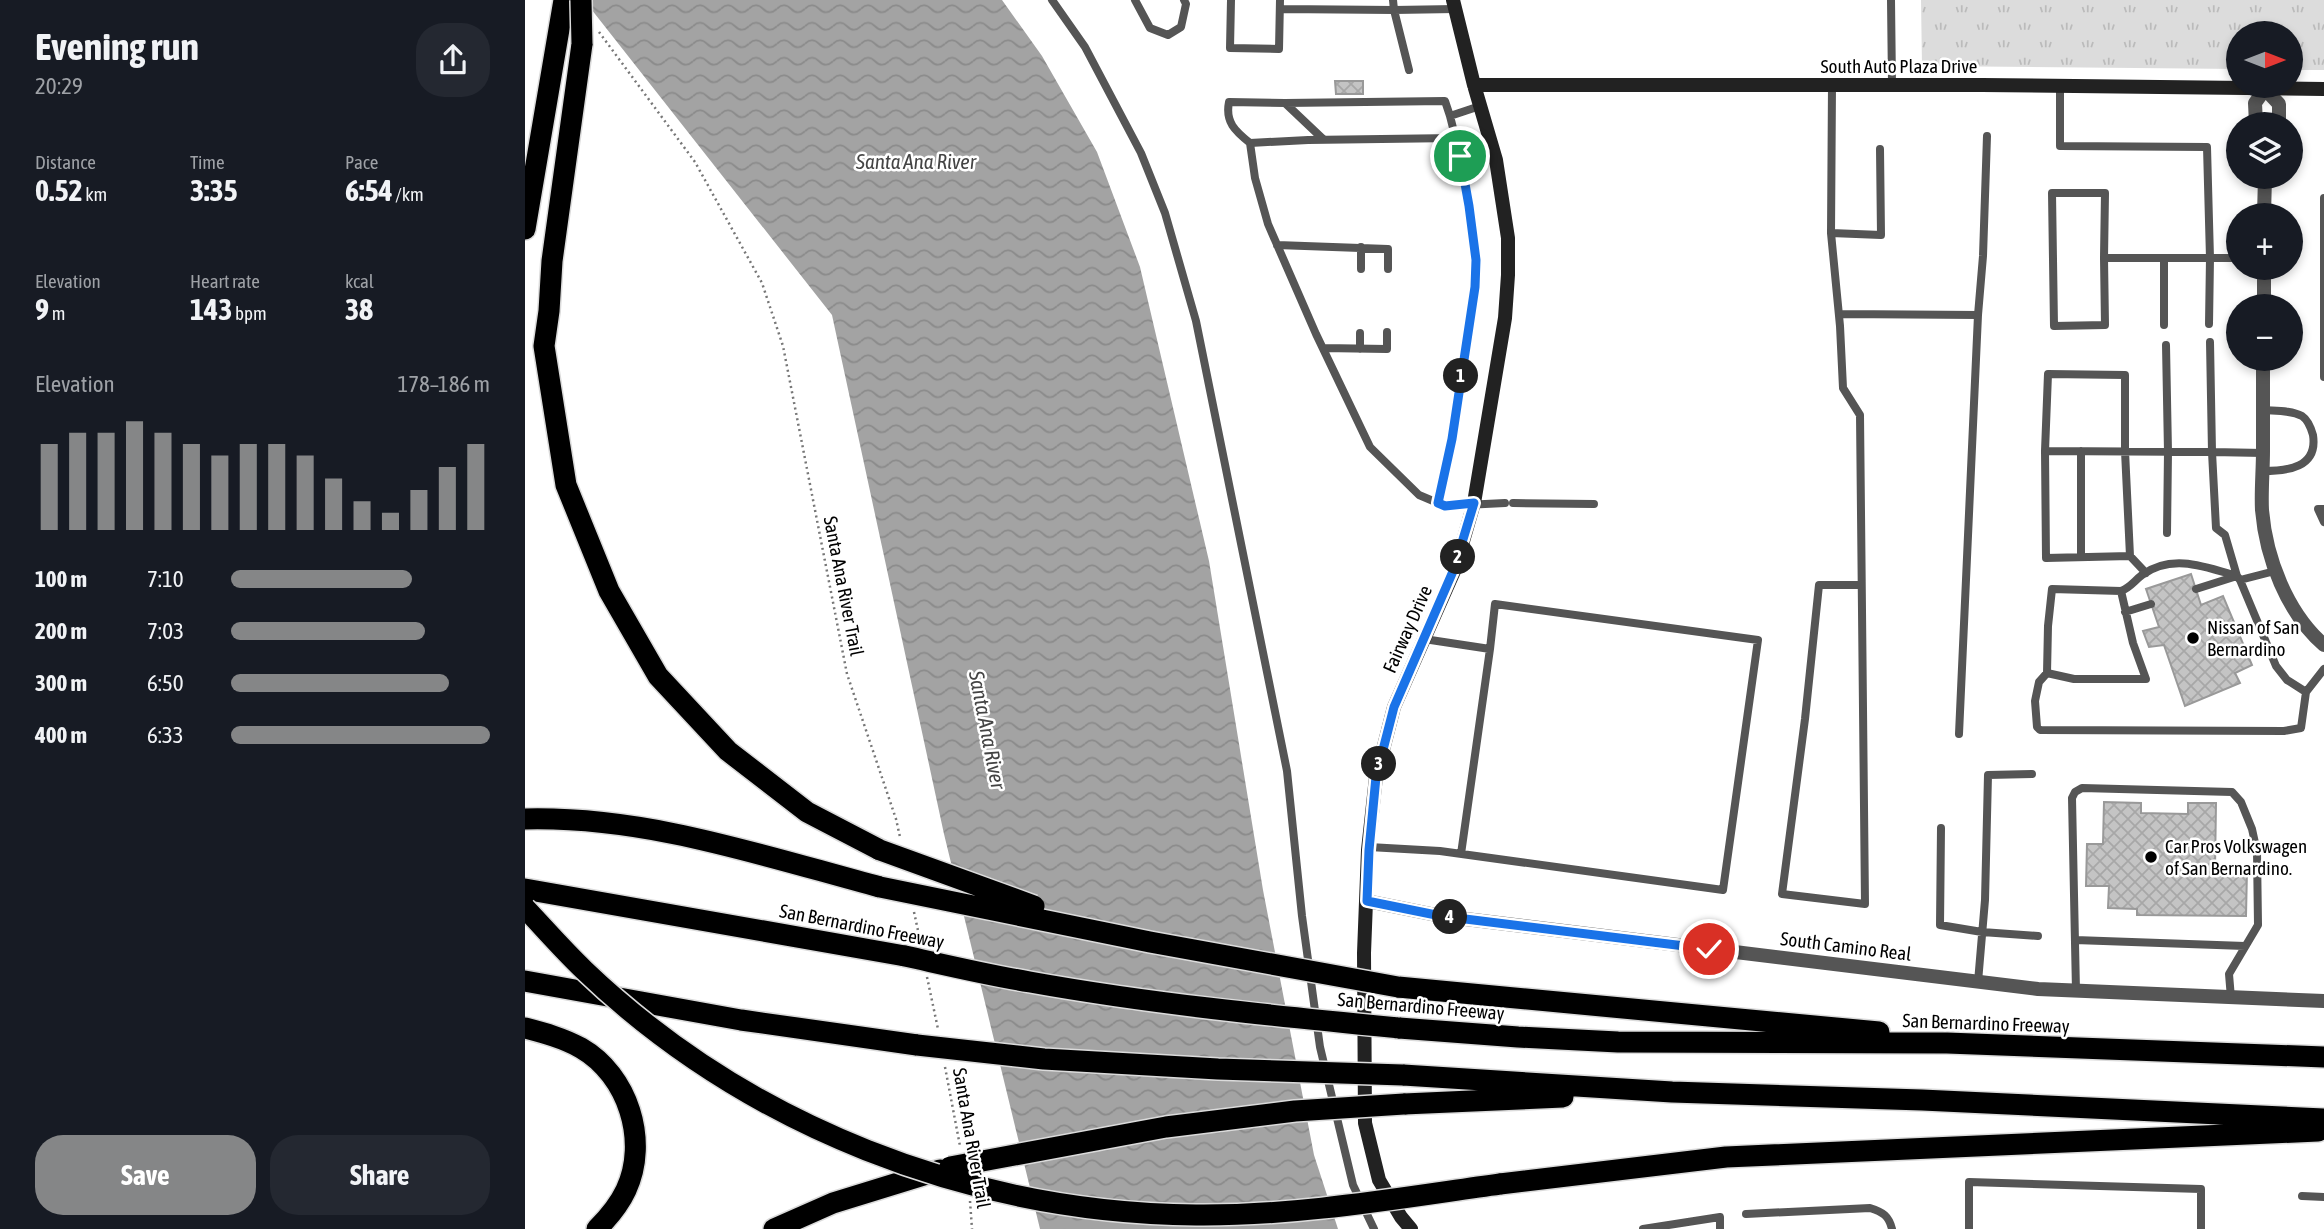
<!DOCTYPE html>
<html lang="en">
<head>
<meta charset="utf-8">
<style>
	body { margin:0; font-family:"Asap Condensed",sans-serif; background:#242831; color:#f1f3f6; height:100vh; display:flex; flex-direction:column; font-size:26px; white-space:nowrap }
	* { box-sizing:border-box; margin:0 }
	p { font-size:23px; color:#9ea1a6 }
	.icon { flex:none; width:38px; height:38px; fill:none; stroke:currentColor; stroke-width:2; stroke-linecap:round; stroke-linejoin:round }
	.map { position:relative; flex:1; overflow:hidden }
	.drawer { display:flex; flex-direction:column; background:#171b24; width:525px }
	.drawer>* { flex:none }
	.needle { width:46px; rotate:90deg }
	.tools { position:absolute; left:1701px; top:21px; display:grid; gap:14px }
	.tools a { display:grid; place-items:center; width:77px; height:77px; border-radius:50%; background:#171b24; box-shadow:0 4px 10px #0003; font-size:35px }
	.pin { position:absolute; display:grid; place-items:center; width:60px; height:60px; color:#fff; margin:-30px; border:4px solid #fff; border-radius:50%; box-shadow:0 2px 7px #0007 }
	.km { position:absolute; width:35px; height:35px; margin:-18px; border-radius:50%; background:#222; color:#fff; font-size:19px; line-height:35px; text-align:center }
	.round { display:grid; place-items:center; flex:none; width:74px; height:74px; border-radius:28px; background:#242831 }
	.summary { display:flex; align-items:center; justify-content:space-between; height:119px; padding:0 35px }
	h1 { font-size:38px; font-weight:700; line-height:52px }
	.stats { display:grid; grid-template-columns:repeat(3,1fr); gap:10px; height:119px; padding:7px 35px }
	.stats div { display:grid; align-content:center }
	.stats b { font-size:30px; font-weight:700 }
	.stats small { font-size:19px; font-weight:400 }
	.stats p { font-size:19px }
	.chart { height:196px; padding:14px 35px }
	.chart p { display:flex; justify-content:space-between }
	.chart svg { width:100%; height:126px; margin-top:7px; stroke:#858687; stroke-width:6 }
	.action { display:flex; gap:14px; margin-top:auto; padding:14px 35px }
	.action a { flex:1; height:80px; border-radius:28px; background:#858687; color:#fff; font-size:28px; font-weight:700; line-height:80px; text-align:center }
	.action a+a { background:#242831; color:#f1f3f6 }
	ul { padding:0 35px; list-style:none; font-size:23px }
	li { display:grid; grid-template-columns:112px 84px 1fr; align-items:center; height:52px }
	li i { height:18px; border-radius:9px; background:#858687 }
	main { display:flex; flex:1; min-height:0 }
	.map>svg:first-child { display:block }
</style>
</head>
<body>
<main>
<section class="drawer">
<div class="summary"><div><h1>Evening run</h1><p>20:29</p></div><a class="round"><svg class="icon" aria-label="share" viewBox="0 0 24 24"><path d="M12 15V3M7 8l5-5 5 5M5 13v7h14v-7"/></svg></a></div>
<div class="stats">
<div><p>Distance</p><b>0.52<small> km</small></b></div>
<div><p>Time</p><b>3:35</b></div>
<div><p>Pace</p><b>6:54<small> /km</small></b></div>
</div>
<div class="stats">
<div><p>Elevation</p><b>9<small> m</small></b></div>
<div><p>Heart rate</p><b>143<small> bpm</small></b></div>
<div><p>kcal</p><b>38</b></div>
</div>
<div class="chart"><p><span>Elevation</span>178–186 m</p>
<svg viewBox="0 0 160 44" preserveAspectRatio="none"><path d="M5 44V14M15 44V10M25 44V10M35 44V6M45 44V10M55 44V14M65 44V18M75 44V14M85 44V14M95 44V18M105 44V26M115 44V34M125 44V38M135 44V30M145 44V22M155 44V14"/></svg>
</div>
<ul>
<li><b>100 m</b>7:10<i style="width:70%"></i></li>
<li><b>200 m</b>7:03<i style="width:75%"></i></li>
<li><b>300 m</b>6:50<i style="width:84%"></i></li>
<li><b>400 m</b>6:33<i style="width:100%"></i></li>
</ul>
<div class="action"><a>Save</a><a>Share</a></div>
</section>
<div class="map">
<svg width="1799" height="1229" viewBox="0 0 1799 1229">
	<defs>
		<pattern id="grass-tufts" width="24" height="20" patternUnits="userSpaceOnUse" patternTransform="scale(1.75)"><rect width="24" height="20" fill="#dcdcdc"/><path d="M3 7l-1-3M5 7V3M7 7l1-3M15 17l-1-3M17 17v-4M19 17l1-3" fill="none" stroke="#bbb"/></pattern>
		<pattern id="water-waves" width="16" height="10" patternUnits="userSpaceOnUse" patternTransform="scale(1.75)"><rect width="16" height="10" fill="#a3a3a3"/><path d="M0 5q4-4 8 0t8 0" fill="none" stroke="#8b8b8b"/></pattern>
		<pattern id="building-cross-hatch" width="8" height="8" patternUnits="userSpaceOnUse" patternTransform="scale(1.75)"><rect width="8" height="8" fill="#c4c4c4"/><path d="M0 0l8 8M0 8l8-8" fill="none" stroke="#a7a7a7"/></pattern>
	</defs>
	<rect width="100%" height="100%" fill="#fff"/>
	<path fill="url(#grass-tufts)" d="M 1396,0 L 1799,0 L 1799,70 L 1766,70 L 1766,33 L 1713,33 L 1713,69 L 1397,66 Z"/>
	<path fill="url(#water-waves)" d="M 59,0 L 477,0 L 517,56 L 572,152 L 615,267 L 684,561 L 738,890 L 789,1155 L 813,1229 L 515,1229 L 419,834 L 307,315 Z"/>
	<path fill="url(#building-cross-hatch)" stroke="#999" stroke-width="2" d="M 810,81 L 838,81 L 838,94 L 811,94 Z
		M 1666,574 L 1676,605 L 1698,596 L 1727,665 L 1710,673 L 1715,683 L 1660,706 L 1639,645 L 1624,647 L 1618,631 L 1634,627 L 1621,589 Z
		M 1579,802 L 1616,803 L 1616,813 L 1663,814 L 1663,803 L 1691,803 L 1690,870 L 1722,870 L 1721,916 L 1612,915 L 1612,909 L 1583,908 L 1584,886 L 1561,886 L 1562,844 L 1578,844 Z"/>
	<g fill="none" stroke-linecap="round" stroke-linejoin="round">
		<g stroke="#dbdbdb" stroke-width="24">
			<path id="highway" d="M 57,44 L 27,261 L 24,311 L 19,346 L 41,485 L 84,591 L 133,676 L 203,751 L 282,812 L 355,850
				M 0,229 L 39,0
				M 0,819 C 122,816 238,856 355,887
				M 0,889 L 380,956
				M 0,981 L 216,1020 L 392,1045
				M 873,987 L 1354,1032
				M 0,1028 C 19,1033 38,1038 56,1048 C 103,1075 124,1141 101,1190 C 94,1205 84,1217 72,1229
				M 874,1028 L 993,1037 L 1093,1042 L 1422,1043 L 1799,1057
				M 878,1075 L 1147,1092 L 1397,1100 L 1799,1119
				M 879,1104 L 1038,1097
				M 975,1184 L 1201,1157 L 1793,1131
				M 249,1229 L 308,1203 L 415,1170"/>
		</g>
		<path stroke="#777" stroke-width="2.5" stroke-dasharray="2 3.5" stroke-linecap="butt" d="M 74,32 L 170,162 L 237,283 L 258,346 L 322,674 L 371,819 L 375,837
			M 389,912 L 395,940
			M 402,977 L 413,1029
			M 420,1067 L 435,1146
			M 445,1201 L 447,1229"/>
		<path stroke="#555" stroke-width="8" d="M 527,0 L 560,47 L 616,153 L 640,213 L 671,321 L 762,771 L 777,916 L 795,1047 L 828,1185 L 849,1229
			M 610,0 L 625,28 L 643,35 L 656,27 L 661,4 L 659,0
			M 706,0 L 705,48 L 754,49 L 755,0
			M 1366,0 L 1367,85
			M 755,9 L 869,10 L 868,0
			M 884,70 L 869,10 L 930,9
			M 1307,85 L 1306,233 L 1315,326 L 1318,388 L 1335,415 L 1340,904 L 1257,894 L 1280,719 L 1294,585 L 1336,585
			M 1535,86 L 1535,146 L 1682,147 L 1685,258 L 1713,258
			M 760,103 L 920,101 L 925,116
			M 930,138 L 783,140 L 725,143 L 730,178 L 743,224 L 791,334 L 845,447 L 894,495 L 920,506 L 980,503
			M 725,143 C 710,131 700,122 704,102 L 760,103 L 798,139
			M 935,156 L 967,147
			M 1799,198 L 1799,377
			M 1306,233 L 1356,235 L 1355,149
			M 752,245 L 863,249 L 863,269
			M 1579,258 L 1580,193 L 1527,193 L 1529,326 L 1580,325 L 1579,258 L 1685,258 L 1684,324
			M 1639,258 L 1639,325
			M 836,269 L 836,247
			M 1314,314 L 1453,315 L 1458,256 L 1462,136
			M 835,333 L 835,349
			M 1685,342 L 1687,452 L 1738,453
			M 1641,345 L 1643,452 L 1642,533
			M 798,348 L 862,349 L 862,332
			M 1520,451 L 1523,374 L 1600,375 L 1600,451 L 1605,556
			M 1556,451 L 1556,557
			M 1738,471 C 1762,471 1793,468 1788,435 C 1786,428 1783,420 1777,416 C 1766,410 1750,411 1738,410
			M 913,503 C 924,456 931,408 939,360 C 945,327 953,293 951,259 C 948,211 937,163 925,116 L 955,106
			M 988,503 L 1069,504
			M 1799,509 L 1793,509 L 1799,522
			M 1621,573 L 1605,556 L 1521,558 L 1520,451 L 1687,452 L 1691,528 L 1700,535 L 1712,576
			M 1715,580 L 1751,666 L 1762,680 L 1781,692 L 1776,728 L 1759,731 L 1515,730 L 1512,727 L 1510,701 L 1514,682 L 1522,673 L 1523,626 L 1527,589 L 1596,591 C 1606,587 1609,581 1617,575 C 1647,553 1681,567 1712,576 L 1715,580 L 1750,571
			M 1671,589 L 1712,576
			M 1600,612 L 1626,604
			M 1522,673 L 1549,679 L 1621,679 L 1608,643 L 1596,591
			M 1781,692 L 1799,669
			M 1434,734 L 1453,315
			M 1416,828 L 1415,925 L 1457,932 L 1513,936
			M 844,847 L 915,851 L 1198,890 L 1233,640 L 970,604 L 965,649 L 899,639
			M 936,854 L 965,649
			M 1550,940 L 1720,946
			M 1453,982 L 1460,900 L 1463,775 L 1507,774
			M 1551,991 L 1547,798 L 1550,792 L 1557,788 L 1707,792 L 1716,802 L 1727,829 L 1732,852 L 1733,925 L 1704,974 L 1706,998
			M 1777,1196 L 1799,1197
			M 1221,1214 L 1345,1208 C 1358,1212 1364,1216 1367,1229
			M 1118,1229 L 1195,1217 L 1195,1229
			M 1444,1229 L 1444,1182 L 1676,1189 L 1676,1229"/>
		<path stroke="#555" stroke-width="14" d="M 1731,124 L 1730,103 L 1740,89 L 1754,104 L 1754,124
			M 1739,215 L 1740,177
			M 1739,306 L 1739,268
			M 1738,359 C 1738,389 1738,420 1738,451 C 1738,470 1736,491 1737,510 C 1741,558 1762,613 1799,645
			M 842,901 L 916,916 L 1513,989 L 1799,1001"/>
		<path stroke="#222" stroke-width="14" d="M 949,85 L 1457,85 L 1799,89
			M 886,1229 L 876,1217 L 854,1180 L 840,1123 L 839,953 L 843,850 L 851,777 L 869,707 L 930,569 L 949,503 L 980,318 L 983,275 L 983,238 L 971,160 L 949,85 L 928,0"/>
		<use href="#highway" stroke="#000" stroke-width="21"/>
		<g stroke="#dbdbdb" stroke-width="24" stroke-linecap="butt">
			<path id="highway-bridge" d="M 56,0 L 57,44
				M 355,850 L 509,906
				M 355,887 L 625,942 L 873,987
				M 0,908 C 19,928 38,950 59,970 C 222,1126 446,1213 671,1215 C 773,1216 874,1198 975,1184
				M 380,956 C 421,965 463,975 505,982 C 627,1004 751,1016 874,1028
				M 392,1045 L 519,1059 L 693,1069 L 878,1075
				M 425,1167 L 641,1127 L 770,1111 L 879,1104"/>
		</g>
		<use href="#highway-bridge" stroke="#000" stroke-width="21"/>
	</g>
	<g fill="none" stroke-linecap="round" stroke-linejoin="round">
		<g stroke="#fff" stroke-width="14">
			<path id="route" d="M 935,156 L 944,206 L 951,260 L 950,287 L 927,439 L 913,503 L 920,506 L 949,503 L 929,569 L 869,707 L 851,777 L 844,850 L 842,901 L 916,916 L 1184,949"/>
		</g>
		<use href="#route" stroke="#1a73e8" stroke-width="9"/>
	</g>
	<g fill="#000" stroke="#fff" stroke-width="2.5">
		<circle cx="1668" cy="638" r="7"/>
		<circle cx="1626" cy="857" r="7"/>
	</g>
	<g text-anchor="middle" stroke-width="5" stroke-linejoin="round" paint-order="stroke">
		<g font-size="19" fill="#000" stroke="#fff">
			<text x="1374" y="73">South Auto Plaza Drive</text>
			<text transform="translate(319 586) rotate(79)" y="7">Santa Ana River Trail</text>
			<text transform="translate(882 629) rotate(-66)" y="7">Fairway Drive</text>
			<text transform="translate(337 926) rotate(11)" y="7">San Bernardino Freeway</text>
			<text transform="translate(1321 946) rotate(7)" y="7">South Camino Real</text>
			<text transform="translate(896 1006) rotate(5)" y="7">San Bernardino Freeway</text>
			<text transform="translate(1461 1023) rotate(2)" y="7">San Bernardino Freeway</text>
			<text transform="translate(447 1138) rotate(80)" y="7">Santa Ana River Trail</text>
		</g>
		<g font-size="19" fill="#000" stroke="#fff" text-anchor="start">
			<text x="1682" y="634">Nissan of San<tspan x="1682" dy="22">Bernardino</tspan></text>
			<text x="1640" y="853">Car Pros Volkswagen<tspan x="1640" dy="22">of San Bernardino.</tspan></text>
		</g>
		<g font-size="21" font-style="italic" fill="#444" stroke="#fff">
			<text x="391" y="169">Santa Ana River</text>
			<text transform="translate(462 730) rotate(79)" y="7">Santa Ana River</text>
		</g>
	</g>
</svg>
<div class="tools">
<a><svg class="needle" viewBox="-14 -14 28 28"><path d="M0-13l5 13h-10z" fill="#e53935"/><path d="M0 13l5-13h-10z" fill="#9ea1a6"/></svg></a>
<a><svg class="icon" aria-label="layers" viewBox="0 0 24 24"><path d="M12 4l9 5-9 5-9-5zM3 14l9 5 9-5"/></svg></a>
<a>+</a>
<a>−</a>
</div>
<div class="pin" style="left:935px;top:156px;background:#1e9e55"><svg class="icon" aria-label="arrive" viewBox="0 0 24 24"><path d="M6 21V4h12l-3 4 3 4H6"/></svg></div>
<div class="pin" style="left:1184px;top:949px;background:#d93025"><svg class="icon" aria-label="check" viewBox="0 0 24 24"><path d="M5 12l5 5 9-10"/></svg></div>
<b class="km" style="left:936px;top:376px">1</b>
<b class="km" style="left:933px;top:557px">2</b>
<b class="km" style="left:854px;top:764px">3</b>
<b class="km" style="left:925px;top:917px">4</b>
</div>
</main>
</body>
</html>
